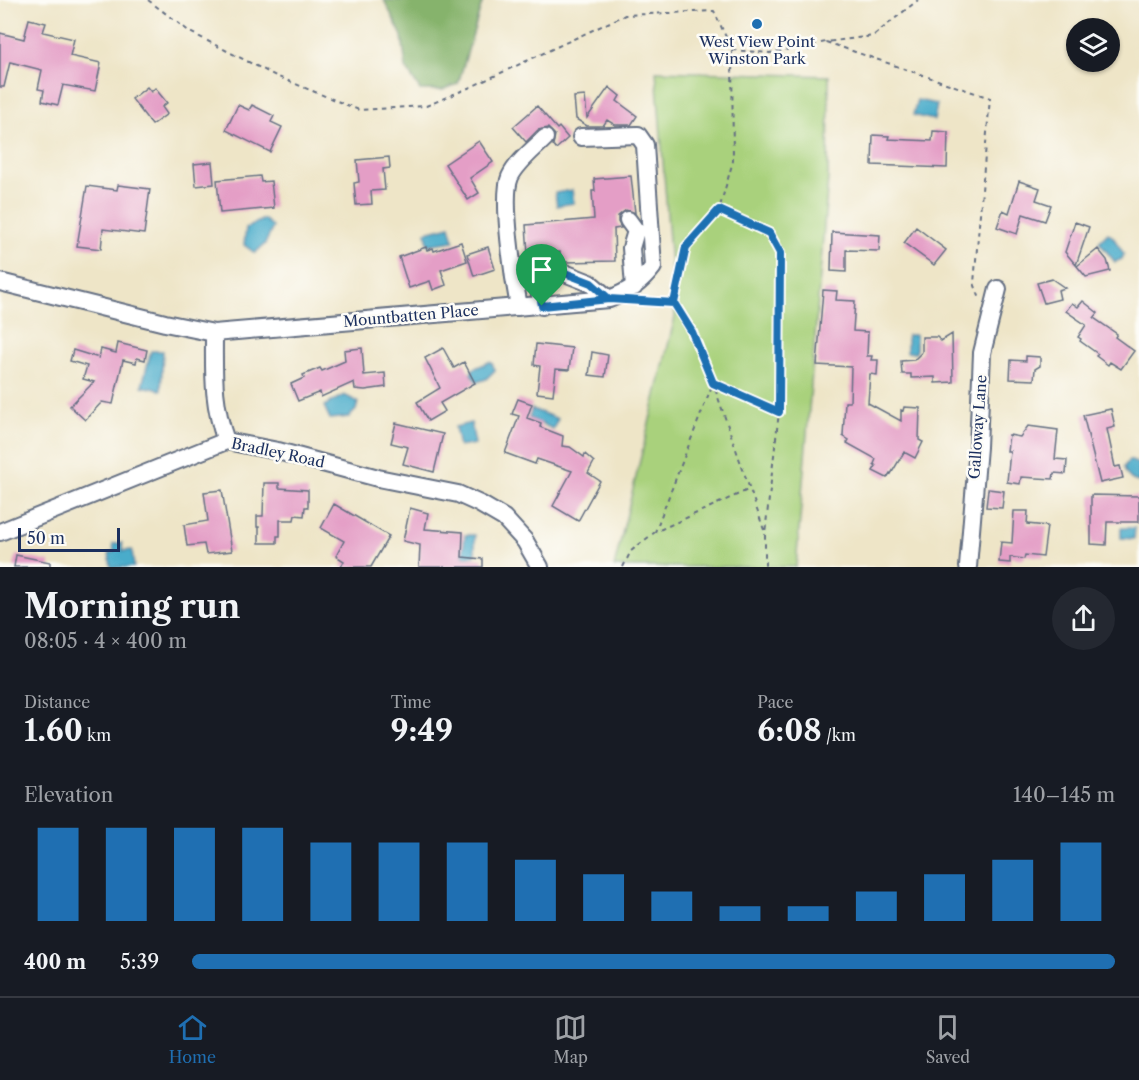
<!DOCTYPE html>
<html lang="en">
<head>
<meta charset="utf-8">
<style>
	body { margin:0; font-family:"Libre Caslon Text",serif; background:#242831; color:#f1f3f6; height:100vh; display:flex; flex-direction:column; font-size:22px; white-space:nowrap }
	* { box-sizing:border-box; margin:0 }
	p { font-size:20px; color:#9ea1a6 }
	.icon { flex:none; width:33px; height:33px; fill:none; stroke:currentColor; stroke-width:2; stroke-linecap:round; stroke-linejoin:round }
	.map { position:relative; height:567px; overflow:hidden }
	.sheet { display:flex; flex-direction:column; background:#171b24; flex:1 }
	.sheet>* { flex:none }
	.fabs { position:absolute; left:1066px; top:18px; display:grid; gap:12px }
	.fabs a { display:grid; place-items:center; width:54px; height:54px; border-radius:50%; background:#171b24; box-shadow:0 2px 4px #0004; font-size:30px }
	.scale { position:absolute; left:18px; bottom:15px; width:102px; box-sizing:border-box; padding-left:6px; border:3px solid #1b2f5e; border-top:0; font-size:16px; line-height:21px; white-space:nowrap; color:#1b2f5e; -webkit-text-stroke:4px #fdfcf7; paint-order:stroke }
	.pin { position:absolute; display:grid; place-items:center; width:51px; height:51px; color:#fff; margin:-62px -26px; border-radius:50% 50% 50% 0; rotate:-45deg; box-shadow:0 0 6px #0007 }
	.pin .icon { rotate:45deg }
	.round { display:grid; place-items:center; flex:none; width:63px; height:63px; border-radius:32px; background:#242831 }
	.summary { display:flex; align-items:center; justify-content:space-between; height:102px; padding:0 24px }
	h1 { font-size:33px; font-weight:700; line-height:45px }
	.figures { display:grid; grid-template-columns:repeat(3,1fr); gap:9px; height:102px; padding:6px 24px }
	.figures div { display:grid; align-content:center }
	.figures b { font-size:30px; font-weight:700 }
	.figures small { font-size:16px; font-weight:400 }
	.figures p { font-size:16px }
	.chart { height:168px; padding:12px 24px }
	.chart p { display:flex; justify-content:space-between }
	.chart svg { width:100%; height:108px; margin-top:6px; stroke:#1f6fb2; stroke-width:6 }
	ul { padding:0 24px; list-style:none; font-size:20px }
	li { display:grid; grid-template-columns:96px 72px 1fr; align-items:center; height:45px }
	li i { height:15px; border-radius:8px; background:#1f6fb2 }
	.menu { display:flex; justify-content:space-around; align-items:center; height:84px; border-top:2px solid #363941; background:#171b24; font-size:16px; color:#9ea1a6 }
	.menu a { display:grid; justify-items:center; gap:3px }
	.menu .on { color:#1f6fb2 }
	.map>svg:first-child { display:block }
</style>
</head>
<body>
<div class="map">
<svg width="1139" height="567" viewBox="0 0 1139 567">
	<rect width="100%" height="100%" fill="#fdfcf7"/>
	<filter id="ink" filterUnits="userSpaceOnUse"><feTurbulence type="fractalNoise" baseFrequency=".0167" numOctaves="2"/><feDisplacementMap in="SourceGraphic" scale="12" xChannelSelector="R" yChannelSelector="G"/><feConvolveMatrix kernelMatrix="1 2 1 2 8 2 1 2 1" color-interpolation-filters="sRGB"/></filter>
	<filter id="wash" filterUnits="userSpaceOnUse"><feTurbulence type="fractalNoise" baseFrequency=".008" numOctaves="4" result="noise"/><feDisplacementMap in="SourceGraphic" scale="24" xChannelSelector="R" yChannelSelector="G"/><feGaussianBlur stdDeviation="1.35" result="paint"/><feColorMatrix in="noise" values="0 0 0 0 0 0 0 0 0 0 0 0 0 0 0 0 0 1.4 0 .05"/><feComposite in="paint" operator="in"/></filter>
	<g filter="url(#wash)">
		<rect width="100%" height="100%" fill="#eee5c7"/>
		<path fill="#a9d17c" stroke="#62806d" stroke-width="1.5" d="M 656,71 L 829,76 L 828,178 L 796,567 L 614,567 L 675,317 Z"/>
		<path fill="#86b36c" stroke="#507165" stroke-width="1.5" d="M 384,0 L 483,0 L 458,84 L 443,90 L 420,90 L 406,68 L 402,36 Z"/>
		<path fill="#4aacca" stroke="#326e94" stroke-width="1.5" d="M 917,100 L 937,104 L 934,120 L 913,115 Z
			M 572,190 L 574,203 L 557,206 L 555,193 Z
			M 264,219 L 273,227 L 265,244 L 255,253 L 244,245 L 246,228 Z
			M 450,226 L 454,241 L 428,245 L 426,232 Z
			M 1108,233 L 1113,237 L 1124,254 L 1122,259 L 1115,262 L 1099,242 Z
			M 907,335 L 916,335 L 916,353 L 907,352 Z
			M 151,351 L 163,351 L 161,390 L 142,386 Z
			M 489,362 L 492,363 L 495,370 L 486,379 L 477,382 L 471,374 L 473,369 Z
			M 344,395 L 358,402 L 356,410 L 349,417 L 330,419 L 324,406 Z
			M 532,409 L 558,419 L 553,429 L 529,418 Z
			M 471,423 L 475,444 L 459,447 L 455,427 Z
			M 1129,460 L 1139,464 L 1139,482 C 1130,481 1126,475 1124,467 Z
			M 1121,528 L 1135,528 L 1134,539 L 1121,538 Z
			M 465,535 L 475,535 L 475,556 L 463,556 Z
			M 122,543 L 123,551 L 132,550 L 134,567 L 111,567 L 109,553 L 114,552 L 113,544 Z"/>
		<g id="blocks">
			<path fill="#e49ec6" d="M 29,19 L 46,23 L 43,32 L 74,39 L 70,56 L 101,63 L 95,91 L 63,85 L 58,105 L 42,101 L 44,90 L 38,89 L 42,70 L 10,62 L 4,87 L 0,87 L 0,33 L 24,39 Z
				M 147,87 L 151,92 L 155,88 L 167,103 L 162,107 L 167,114 L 152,125 L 132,99 Z
				M 609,87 L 620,96 L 617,101 L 637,116 L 631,125 L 615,125 L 607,120 L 603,126 L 587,126 L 576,119 L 574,97 L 585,96 L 587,118 Z
				M 238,105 L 249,110 L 252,105 L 274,116 L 271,122 L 282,127 L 270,152 L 226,130 Z
				M 537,106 L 557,129 L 559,127 L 568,138 L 556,149 L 553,145 L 555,135 L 548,128 L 538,130 L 526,142 L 513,127 Z
				M 933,131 L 948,132 L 947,168 L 872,165 L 873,135 L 889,136 L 888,139 L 932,141 Z
				M 479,141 L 493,162 L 470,178 L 479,193 L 468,200 L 445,164 Z
				M 389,157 L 390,168 L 383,169 L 385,190 L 371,191 L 372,204 L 356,205 L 354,183 L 359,182 L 357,160 Z
				M 212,162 L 214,184 L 196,186 L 194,164 Z
				M 260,176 L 261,182 L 271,181 L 274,208 L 220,213 L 217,180 Z
				M 631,176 L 635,213 L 626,210 L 618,216 L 618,222 L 621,228 L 614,229 L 615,261 L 565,262 L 560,260 L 560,252 L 528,254 L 526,225 L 594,219 L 592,191 L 595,191 L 594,179 Z
				M 1019,181 L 1040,188 L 1036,200 L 1051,205 L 1045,221 L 1023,214 L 1017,234 L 997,227 L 1003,210 L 1009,213 Z
				M 118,185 L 150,189 L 144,234 L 103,229 L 101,249 L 77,246 L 87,186 L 117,190 Z
				M 1075,222 L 1089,227 L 1076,265 L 1065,252 Z
				M 916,227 L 946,250 L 934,265 L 904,243 Z
				M 832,232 L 880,235 L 879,251 L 846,250 L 846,272 L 831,271 Z
				M 461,242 L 467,261 L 441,270 L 446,285 L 433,290 L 430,281 L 409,288 L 399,257 L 426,247 L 427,250 L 433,248 L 434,251 Z
				M 488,247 L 495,269 L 474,276 L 467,254 Z
				M 1098,249 L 1107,260 L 1110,271 L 1086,277 L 1077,266 Z
				M 1052,279 L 1065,288 L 1058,290 L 1060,299 L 1044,303 L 1037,283 Z
				M 823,290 L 837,291 L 836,300 L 855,301 L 853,331 L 868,332 L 867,356 L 872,356 L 871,360 L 878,360 L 877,375 L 870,374 L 868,403 L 901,421 L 901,410 L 903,411 L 904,407 L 920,408 L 919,440 L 923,442 L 915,458 L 904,452 L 891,474 L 890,473 L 887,478 L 873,471 L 876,466 L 874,464 L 876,459 L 847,443 L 849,440 L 843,436 L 845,402 L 850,402 L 851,367 L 817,365 Z
				M 1083,301 L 1098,313 L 1094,318 L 1117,334 L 1115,337 L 1134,351 L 1121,369 L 1110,362 L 1108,365 L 1096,356 L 1098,354 L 1080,341 L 1081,339 L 1078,337 L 1086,325 L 1066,311 L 1072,303 L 1078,307 Z
				M 952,334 L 953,382 L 935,383 L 935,377 L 911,378 L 911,374 L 902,374 L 901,361 L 914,360 L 922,352 L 922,337 L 937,337 L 941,341 Z
				M 118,343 L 147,350 L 145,360 L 137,358 L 136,363 L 123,360 L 113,404 L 102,402 L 85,420 L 70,406 L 94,382 L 83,379 L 87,366 L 70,361 L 73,350 L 99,358 L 101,349 L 116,353 Z
				M 536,344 L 572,348 L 569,370 L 556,369 L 553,395 L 537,393 L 540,366 L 534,365 Z
				M 362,348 L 364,375 L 385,373 L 386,387 L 365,390 L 355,389 L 354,382 L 321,397 L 320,392 L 298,401 L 291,384 L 304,378 L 303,375 L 320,368 L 322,371 L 345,361 L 344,350 Z
				M 443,348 L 454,368 L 464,362 L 475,383 L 440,403 L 445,411 L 428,421 L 417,402 L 440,388 L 425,358 Z
				M 592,352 L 608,355 L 605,377 L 589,375 Z
				M 1026,356 L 1040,357 L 1040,366 L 1035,369 L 1034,380 L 1010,379 L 1011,360 L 1026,361 Z
				M 518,399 L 532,404 L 527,418 L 541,423 L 540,427 L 563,436 L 562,446 L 570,447 L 584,457 L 585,454 L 594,462 L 588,473 L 600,481 L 578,521 L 553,506 L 572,471 L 537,459 L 535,464 L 505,453 L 519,416 L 512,414 Z
				M 1111,409 L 1115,427 L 1107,429 L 1115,467 L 1120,466 L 1123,478 L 1100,483 L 1083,415 Z
				M 396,423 L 443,434 L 434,472 L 403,464 L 408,447 L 391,443 Z
				M 1028,426 L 1058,430 L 1055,459 L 1067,460 L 1066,474 L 1054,473 L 1053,479 L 1021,477 L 1020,484 L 1007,482 L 1010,451 L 1007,451 L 1009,435 L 1020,437 Z
				M 264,483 L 279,483 L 279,488 L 308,490 L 308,507 L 305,507 L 304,516 L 295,515 L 294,520 L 280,520 L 280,536 L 277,536 L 277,543 L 259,543 L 259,527 L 257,527 L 257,516 L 263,516 Z
				M 988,489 L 1004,491 L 1002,508 L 986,507 Z
				M 222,490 L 232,551 L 206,554 L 204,544 L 187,546 L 184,525 L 208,521 L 204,492 Z
				M 1091,495 L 1139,496 L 1139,522 L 1107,522 L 1106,545 L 1091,544 Z
				M 334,504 L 389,536 L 371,567 L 341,567 L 344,561 L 336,556 L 344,541 L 321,528 Z
				M 410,508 L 428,513 L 425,529 L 463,532 L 462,557 L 483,559 L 483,567 L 419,567 L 420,545 L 403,541 Z
				M 1014,511 L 1028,511 L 1027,524 L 1047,526 L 1043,557 L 1025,555 L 1024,559 L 1010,557 L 1010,563 L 999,562 L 1001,542 L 1012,543 Z
				M 16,555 L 50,562 L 50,567 L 14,567 Z"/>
		</g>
	</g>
	<g filter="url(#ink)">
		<use href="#blocks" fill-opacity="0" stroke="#656f83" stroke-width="1.5"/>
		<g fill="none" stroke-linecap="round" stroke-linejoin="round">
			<g stroke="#656f83" stroke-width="20">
				<path id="minor" d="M 628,220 L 636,231 L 631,248 L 634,287
					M 0,282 L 165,323 L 214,333 L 609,299 C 628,292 641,283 653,267 L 645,145 L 638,135 L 581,137
					M 542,306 C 540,291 532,271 552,268 L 590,283 L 609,299
					M 519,307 C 514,281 501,198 510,177 C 517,162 534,149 545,138
					M 214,333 C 214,373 212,402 226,441
					M 0,532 L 226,441 L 278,451 L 378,478 L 458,494 L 480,504 L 504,518 L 525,541 L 540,567
					M 968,567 L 978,447 L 982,353 L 998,289"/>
			</g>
			<path stroke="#656f83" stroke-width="2" stroke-dasharray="4.5 4.5" stroke-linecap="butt" d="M 148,0 L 190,32 L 276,76 L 359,110 L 426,106 L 473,86 L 625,15 L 714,11 L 732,50 L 733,161 L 719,210 L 769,233 L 780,253 L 779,412 L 765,533 L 765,567
				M 826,42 L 990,98 L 974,283 L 980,299
				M 732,50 L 770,53 L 826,42 L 873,36 L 918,0
				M 641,301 L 674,303 L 692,332 L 713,383 L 655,532
				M 674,303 L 686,247 L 719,210
				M 764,530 L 713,383 L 779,412
				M 623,567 L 631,551 L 655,532 L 750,489"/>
			<use href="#minor" stroke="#fff" stroke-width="16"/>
		</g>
	</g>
	<g fill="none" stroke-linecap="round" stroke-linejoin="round" filter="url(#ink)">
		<g stroke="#fff" stroke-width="12">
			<path id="route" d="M 542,306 L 609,299 L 674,303 L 692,332 L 713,383 L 779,412 L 780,253 L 769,233 L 719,210 L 686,247 L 674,303 L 609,299 L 591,283 L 552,268 C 532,271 540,292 542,306"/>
		</g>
		<use href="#route" stroke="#1f6fb2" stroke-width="8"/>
	</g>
	<circle fill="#1f6fb2" stroke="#fdfcf7" stroke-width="2" cx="757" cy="24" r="6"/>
	<g text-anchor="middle" stroke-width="5" stroke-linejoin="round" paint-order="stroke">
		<g font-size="15" fill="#1b2f5e" stroke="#fdfcf7">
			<text x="757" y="47">West View Point<tspan x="757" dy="17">Winston Park</tspan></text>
		</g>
		<g font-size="15" fill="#1b2f5e" stroke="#fdfcf7">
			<text transform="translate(411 316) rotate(-5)" y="5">Mountbatten Place</text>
			<text transform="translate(978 427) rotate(-86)" y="5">Galloway Lane</text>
			<text transform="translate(278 453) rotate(12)" y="5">Bradley Road</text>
		</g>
	</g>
</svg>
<div class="fabs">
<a><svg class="icon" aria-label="layers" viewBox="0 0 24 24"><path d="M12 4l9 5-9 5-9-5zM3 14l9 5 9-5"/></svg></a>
</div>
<div class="scale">50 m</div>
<div class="pin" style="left:542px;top:306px;background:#1e9e55"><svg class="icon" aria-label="arrive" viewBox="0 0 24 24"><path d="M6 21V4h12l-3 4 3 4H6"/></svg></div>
</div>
<section class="sheet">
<div class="summary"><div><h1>Morning run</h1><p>08:05 · 4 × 400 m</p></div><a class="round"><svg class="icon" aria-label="share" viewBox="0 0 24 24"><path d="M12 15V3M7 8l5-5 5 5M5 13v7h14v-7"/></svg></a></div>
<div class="figures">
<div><p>Distance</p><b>1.60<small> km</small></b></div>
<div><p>Time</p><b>9:49</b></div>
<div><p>Pace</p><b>6:08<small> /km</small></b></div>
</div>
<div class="chart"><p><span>Elevation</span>140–145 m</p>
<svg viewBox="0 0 160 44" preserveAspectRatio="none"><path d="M5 44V6M15 44V6M25 44V6M35 44V6M45 44V12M55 44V12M65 44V12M75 44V19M85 44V25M95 44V32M105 44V38M115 44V38M125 44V32M135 44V25M145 44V19M155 44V12"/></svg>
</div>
<ul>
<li><b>400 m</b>5:39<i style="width:100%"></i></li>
</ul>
</section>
<nav class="menu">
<a class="on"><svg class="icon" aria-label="home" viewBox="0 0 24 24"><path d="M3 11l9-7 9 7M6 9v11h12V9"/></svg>Home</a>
<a><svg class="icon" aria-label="map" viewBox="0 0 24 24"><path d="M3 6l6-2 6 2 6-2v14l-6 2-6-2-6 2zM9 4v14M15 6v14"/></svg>Map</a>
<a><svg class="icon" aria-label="saved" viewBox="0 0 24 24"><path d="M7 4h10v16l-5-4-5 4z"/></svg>Saved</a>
</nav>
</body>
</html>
